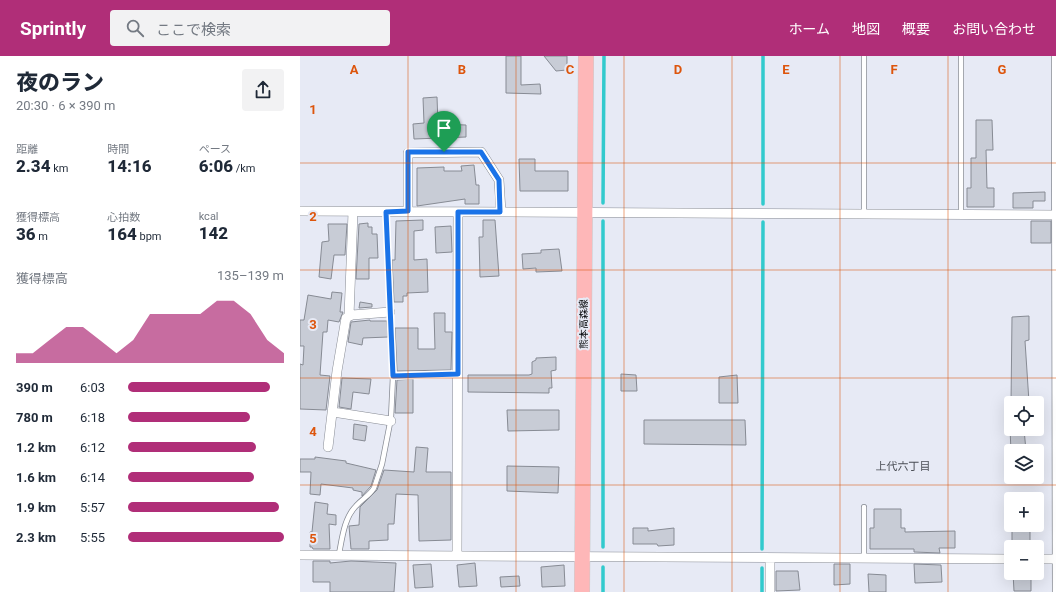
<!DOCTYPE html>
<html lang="ja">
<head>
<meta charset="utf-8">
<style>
	body { margin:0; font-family:Roboto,"Noto Sans JP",sans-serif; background:#f2f2f3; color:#1f2937; height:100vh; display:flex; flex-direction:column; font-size:15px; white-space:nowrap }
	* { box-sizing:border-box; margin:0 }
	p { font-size:13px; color:#747a83 }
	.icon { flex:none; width:22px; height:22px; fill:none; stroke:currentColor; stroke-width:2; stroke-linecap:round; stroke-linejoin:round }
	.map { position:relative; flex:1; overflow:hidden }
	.details { display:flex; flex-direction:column; background:#fff; width:300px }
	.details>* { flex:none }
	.buttons { position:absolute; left:704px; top:340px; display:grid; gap:8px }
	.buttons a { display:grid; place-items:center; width:40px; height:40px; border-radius:4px; background:#fff; box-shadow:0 4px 16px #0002; font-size:20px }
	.pin { position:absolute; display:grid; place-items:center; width:34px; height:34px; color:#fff; margin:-41px -17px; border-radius:50% 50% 50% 0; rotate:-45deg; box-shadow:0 0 4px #0007 }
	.pin .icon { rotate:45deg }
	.round { display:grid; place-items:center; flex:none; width:42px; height:42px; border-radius:4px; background:#f2f2f3 }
	.summary { display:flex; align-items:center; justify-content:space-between; height:68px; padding:0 16px }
	h1 { font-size:22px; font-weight:800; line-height:30px }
	.metrics { display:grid; grid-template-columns:repeat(3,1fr); gap:6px; height:68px; padding:4px 16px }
	.metrics div { display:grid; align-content:center }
	.metrics b { font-size:17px; font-weight:800 }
	.metrics small { font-size:11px; font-weight:400 }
	.metrics p { font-size:11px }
	.chart { height:112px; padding:8px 16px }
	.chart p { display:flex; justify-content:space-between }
	.chart svg { width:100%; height:72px; margin-top:4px; fill:#b02e78; opacity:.7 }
	ul { padding:0 16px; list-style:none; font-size:13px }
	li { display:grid; grid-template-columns:64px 48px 1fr; align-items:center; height:30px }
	li i { height:10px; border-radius:5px; background:#b02e78 }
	header { display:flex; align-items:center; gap:24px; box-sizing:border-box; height:56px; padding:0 20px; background:#b02e78; color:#fff }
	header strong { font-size:19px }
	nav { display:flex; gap:22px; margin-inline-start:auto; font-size:14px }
	.search { width:280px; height:36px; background:#f2f2f3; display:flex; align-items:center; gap:10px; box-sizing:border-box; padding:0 14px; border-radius:4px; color:#747a83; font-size:15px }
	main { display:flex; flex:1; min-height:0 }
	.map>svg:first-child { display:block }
</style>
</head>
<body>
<header>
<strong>Sprintly</strong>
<div class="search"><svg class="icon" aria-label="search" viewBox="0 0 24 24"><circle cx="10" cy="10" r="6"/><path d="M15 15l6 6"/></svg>ここで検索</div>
<nav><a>ホーム</a><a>地図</a><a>概要</a><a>お問い合わせ</a></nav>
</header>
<main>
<section class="details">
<div class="summary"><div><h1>夜のラン</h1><p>20:30 · 6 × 390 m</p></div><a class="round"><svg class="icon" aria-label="share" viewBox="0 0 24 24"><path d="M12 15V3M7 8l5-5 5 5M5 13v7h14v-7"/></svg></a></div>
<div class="metrics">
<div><p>距離</p><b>2.34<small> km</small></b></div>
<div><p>時間</p><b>14:16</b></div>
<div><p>ペース</p><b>6:06<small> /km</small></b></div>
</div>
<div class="metrics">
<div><p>獲得標高</p><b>36<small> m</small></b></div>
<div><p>心拍数</p><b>164<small> bpm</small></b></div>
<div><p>kcal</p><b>142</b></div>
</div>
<div class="chart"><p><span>獲得標高</span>135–139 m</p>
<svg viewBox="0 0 160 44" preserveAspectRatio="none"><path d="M0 44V38L10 38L20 30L30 22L40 22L50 30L60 38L70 30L80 14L90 14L100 14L110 14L120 6L130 6L140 14L150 30L160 38V44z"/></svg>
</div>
<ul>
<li><b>390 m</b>6:03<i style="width:91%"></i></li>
<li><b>780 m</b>6:18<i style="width:78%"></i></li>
<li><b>1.2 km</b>6:12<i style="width:82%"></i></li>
<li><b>1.6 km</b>6:14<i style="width:81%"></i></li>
<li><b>1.9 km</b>5:57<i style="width:97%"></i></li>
<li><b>2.3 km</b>5:55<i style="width:100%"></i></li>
</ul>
</section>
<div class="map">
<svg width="756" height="536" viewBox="0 0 756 536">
	<rect width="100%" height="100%" fill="#e7eaf5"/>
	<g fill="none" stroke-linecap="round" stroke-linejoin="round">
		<path stroke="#32cacd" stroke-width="3.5" d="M 463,0 L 463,148
			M 303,147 L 304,0
			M 303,491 L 303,165
			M 462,493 L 463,166
			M 462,512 L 462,536
			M 303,536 L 303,511"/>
	</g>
	<path fill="#c8ccd6" stroke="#878b94" d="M 206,0 L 221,0 L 221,29 L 240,28 L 241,38 L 206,37 Z
		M 244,0 L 267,0 L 267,14 L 256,15 Z
		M 137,41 L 138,68 L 166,69 L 166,81 L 114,83 L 113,68 L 124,67 L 123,42 Z
		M 676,64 L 692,64 L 693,94 L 686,94 L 687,132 L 694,132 L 694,151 L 667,151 L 667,132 L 671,132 L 671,102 L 676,102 Z
		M 219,103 L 235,103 L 235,115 L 268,115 L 268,135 L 220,135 Z
		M 174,109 L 176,129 L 179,129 L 179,148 L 165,148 L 165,143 L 117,150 L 117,112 L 144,111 L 144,115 L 162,115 L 161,110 Z
		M 745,136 L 745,145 L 733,145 L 733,152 L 713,152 L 713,137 Z
		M 123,164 L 123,174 L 114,175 L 114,204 L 127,203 L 128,236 L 107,237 L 107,240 L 103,240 L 103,246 L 94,246 L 92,204 L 95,204 L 96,165 Z
		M 183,164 L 195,164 L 199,220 L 180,221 L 179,181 L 183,181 Z
		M 731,165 L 751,165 L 751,187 L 731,187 Z
		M 68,167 L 68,171 L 72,171 L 72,178 L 77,178 L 78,202 L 69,202 L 69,223 L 56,223 L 59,168 Z
		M 28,168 L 47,168 L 45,199 L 34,199 L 31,223 L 19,221 L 22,186 L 29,185 Z
		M 151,170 L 152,196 L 136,197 L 135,171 Z
		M 259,193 L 262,215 L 236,216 L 236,212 L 223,213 L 222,198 L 241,197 L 241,194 Z
		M 32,236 L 42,237 L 40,256 L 43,256 L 39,266 L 28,264 L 27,276 L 23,276 L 20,319 L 30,320 L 26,354 L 0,353 L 0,308 L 3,309 L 4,290 L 0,290 L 0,264 L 4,264 L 8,239 L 31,243 Z
		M 60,246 L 72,248 L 72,251 L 59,252 Z
		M 134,257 L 145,257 L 145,276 L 152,276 L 151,314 L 97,315 L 95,272 L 118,272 L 118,293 L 135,293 Z
		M 729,260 L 729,284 L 725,285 L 729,346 L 711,347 L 712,261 Z
		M 70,264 L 70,265 L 87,265 L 88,281 L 63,282 L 62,289 L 48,286 L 51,266 Z
		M 256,301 L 256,314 L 251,315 L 252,332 L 249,332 L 249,337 L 168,336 L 168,319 L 229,319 L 232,318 L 232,306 L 236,304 L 236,302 Z
		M 321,318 L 336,319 L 337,335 L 321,335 Z
		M 437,319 L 438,347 L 419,347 L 419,321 Z
		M 42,322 L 71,323 L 69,338 L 53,336 L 51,353 L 39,351 Z
		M 113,323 L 113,357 L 95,357 L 97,324 Z
		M 207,354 L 259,354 L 259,374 L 208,375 Z
		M 344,364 L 445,364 L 446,389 L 344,388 Z
		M 54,368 L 67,370 L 65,385 L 53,383 Z
		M 710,373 L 724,373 L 726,395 L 711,395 Z
		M 116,391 L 128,392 L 126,416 L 151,416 L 151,484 L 119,485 L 118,439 L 96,438 L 94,468 L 88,468 L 88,484 L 69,485 L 69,493 L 51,493 L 49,470 L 59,469 L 60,451 L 77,434 L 84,414 L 114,416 Z
		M 15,401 L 46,405 L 46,407 L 76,414 L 71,430 L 62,440 L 62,436 L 53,434 L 53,432 L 21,428 L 20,439 L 10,438 L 11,416 L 0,416 L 0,403 L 15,403 Z
		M 207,410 L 259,411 L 258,437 L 207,435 Z
		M 15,446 L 28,448 L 27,458 L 36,459 L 36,469 L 29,468 L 30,493 L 13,493 L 12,491 L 10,491 L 10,476 L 12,476 Z
		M 574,453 L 601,453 L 601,472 L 605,472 L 605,476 L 655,475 L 655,492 L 639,492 L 640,497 L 614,496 L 614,493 L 570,493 L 570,472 L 574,472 Z
		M 712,469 L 730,469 L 730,491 L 712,491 Z
		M 333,472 L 348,472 L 348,475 L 374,472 L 374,489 L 358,490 L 357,488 L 333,488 Z
		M 13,505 L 30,505 L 30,507 L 51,505 L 96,507 L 94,536 L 30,536 L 30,526 L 13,526 Z
		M 175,507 L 177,530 L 159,531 L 157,509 Z
		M 131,508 L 133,531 L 115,532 L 113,509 Z
		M 534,508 L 550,508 L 550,528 L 534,529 Z
		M 614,508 L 641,509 L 642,526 L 615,527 Z
		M 264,509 L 265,530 L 242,531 L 241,511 Z
		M 476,515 L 498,515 L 500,534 L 476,535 Z
		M 713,517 L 731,517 L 731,535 L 714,535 Z
		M 568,518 L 586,519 L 586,536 L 569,536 Z
		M 219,520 L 220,530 L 201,531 L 200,521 Z"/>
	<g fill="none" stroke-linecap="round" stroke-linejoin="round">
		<g stroke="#878b94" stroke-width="6">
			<path id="service" d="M 564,0 L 564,158
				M 754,0 L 755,536
				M 661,158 L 661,0
				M 93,320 L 158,318
				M 564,451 L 564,502
				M 39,498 C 42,483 44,462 56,450 C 62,443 69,440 74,432 L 82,408 L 91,362 L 93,320 L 86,156"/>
		</g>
		<g stroke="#878b94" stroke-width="10">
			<path id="minor" d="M 0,155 L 756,159
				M 108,155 L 108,97 L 181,96 L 199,124 L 201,156
				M 49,260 L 53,156
				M 33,356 L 91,365
				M 28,391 L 37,315 L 46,262 L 52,259 L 90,256
				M 0,499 L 711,503
				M 157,499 L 158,156
				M 737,503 L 756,503
				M 470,536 L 470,502"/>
		</g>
		<g stroke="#cacacb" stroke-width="16">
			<path id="primary" d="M 282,536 L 286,0"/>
		</g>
		<use href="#service" stroke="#fff" stroke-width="4.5"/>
		<use href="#minor" stroke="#fff" stroke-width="9"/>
		<use href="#primary" stroke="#feb7b8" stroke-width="15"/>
	</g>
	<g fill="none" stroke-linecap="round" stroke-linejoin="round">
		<g stroke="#fff" stroke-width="8">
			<path id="route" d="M 108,96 L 181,96 L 199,124 L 200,156 L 158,156 L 158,318 L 93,320 L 86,156 L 108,155 Z"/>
		</g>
		<use href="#route" stroke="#1a73e8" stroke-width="5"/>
	</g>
	<path fill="none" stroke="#dd550c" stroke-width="1" stroke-opacity="0.55" d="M 108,0 L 108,536M 216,0 L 216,536M 324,0 L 324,536M 432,0 L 432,536M 540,0 L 540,536M 648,0 L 648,536M 0,107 L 756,107M 0,214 L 756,214M 0,322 L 756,322M 0,429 L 756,429"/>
	<g text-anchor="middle" stroke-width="4" stroke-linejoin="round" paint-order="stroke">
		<g font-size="10" fill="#0d0e11" stroke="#e7eaf5">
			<text transform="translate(283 268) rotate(-90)" y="4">熊本高森線</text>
		</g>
		<g font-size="11" fill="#4b4e56" stroke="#e7eaf5">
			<text x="603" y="414">上代六丁目</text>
		</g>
	</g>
	<g font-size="13" text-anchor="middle" font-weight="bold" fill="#dd550c" stroke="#e7eaf5" stroke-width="4" stroke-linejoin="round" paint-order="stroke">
		<text x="54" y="18">A</text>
		<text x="162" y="18">B</text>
		<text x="270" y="18">C</text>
		<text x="378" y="18">D</text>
		<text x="486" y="18">E</text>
		<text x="594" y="18">F</text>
		<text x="702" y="18">G</text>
		<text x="13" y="58">1</text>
		<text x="13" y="165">2</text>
		<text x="13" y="273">3</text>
		<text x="13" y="380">4</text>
		<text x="13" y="487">5</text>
	</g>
</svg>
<div class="buttons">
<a><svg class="icon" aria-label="locate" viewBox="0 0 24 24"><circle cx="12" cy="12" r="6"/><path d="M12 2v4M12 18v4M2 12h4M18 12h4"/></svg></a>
<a><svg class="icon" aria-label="layers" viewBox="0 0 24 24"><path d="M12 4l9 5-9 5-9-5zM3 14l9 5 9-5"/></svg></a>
<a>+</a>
<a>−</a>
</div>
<div class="pin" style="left:144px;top:96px;background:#1e9e55"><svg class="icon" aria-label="arrive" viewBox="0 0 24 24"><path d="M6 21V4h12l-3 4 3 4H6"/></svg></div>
</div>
</main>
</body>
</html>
